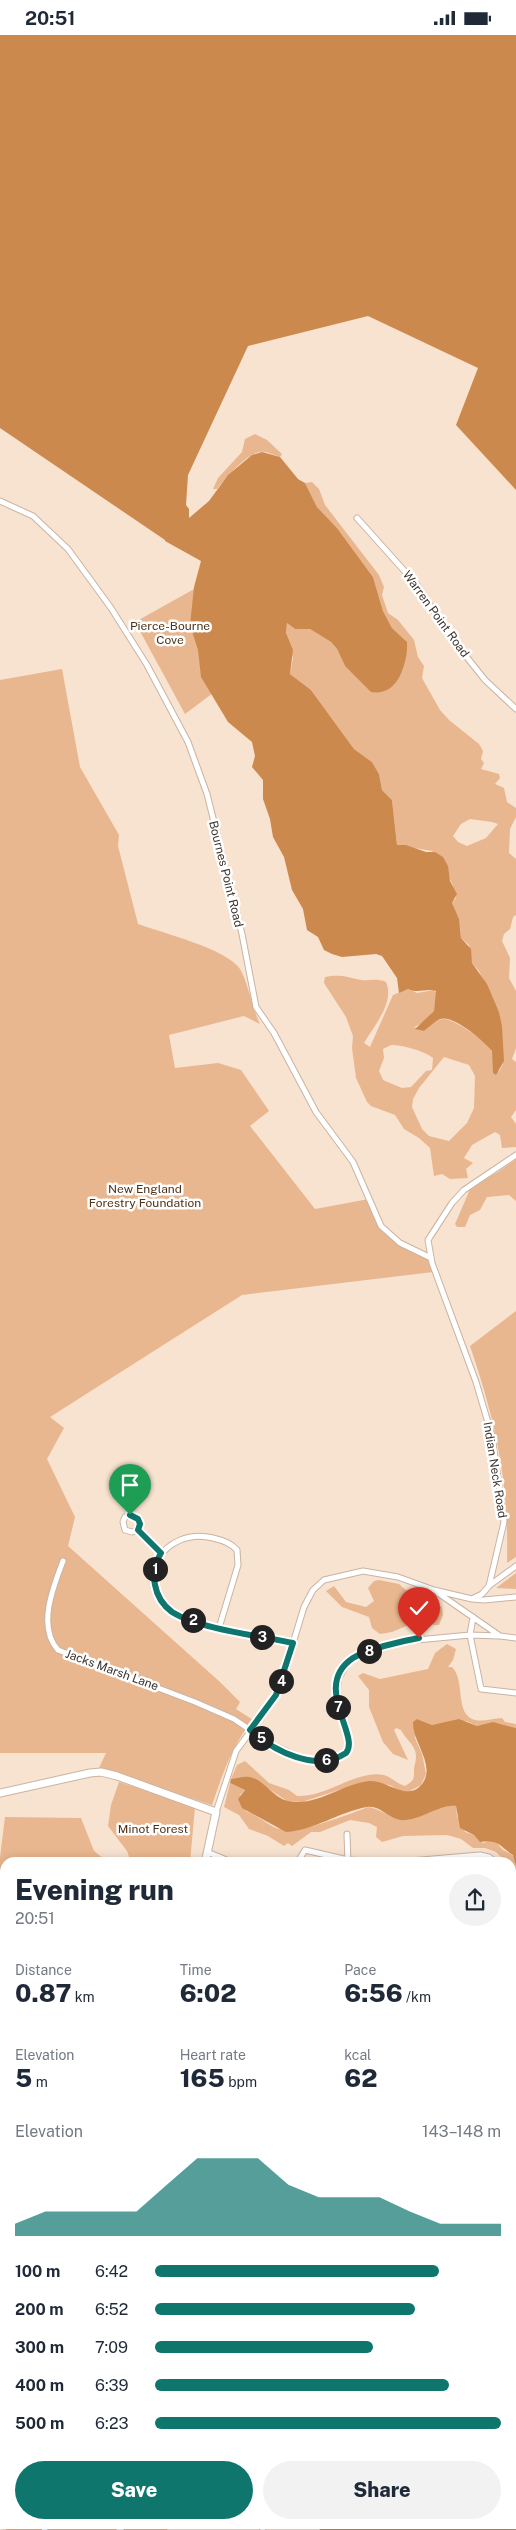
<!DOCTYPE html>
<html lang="en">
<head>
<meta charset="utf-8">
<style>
	body { margin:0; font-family:"Public Sans",sans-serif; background:#f2f2f3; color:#1f2937; height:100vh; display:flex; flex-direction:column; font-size:19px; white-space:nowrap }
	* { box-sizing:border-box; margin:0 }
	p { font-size:16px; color:#747a83 }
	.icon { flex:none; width:28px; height:28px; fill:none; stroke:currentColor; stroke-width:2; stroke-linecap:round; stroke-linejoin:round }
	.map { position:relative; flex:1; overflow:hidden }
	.drawer { position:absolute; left:0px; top:1822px; width:516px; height:672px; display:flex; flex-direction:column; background:#fff; border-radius:15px 15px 0 0; box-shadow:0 2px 12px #0003 }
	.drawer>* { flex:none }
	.pin { position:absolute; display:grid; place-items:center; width:42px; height:42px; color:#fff; margin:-51px -21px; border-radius:50% 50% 50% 0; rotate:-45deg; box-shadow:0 0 5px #0007 }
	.pin .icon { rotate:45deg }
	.km { position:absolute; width:25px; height:25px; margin:-12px; border-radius:50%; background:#222; color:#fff; font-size:14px; line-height:25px; text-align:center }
	.round { display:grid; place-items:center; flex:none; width:52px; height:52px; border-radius:26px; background:#f2f2f3 }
	.summary { display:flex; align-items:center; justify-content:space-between; height:85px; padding:0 15px }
	h1 { font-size:28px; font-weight:800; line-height:38px }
	.metrics { display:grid; grid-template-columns:repeat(3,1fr); gap:8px; height:85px; padding:5px 15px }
	.metrics div { display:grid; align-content:center }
	.metrics b { font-size:25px; font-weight:800 }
	.metrics small { font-size:14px; font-weight:400 }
	.metrics p { font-size:14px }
	.chart { height:140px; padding:10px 15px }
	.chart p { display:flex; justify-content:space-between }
	.chart svg { width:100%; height:90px; margin-top:5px; fill:#0f766e; opacity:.7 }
	.primary-button { display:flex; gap:10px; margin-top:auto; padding:10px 15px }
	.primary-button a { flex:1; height:58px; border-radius:30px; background:#0f766e; color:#fff; font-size:20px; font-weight:800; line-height:58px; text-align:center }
	.primary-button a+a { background:#f2f2f3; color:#1f2937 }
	ul { padding:0 15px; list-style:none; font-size:16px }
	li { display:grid; grid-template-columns:80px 60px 1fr; align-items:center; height:38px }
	li i { height:12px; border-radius:6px; background:#0f766e }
	.status { display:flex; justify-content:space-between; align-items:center; height:35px; padding:0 25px; background:#fff; direction:ltr }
	.status svg { height:14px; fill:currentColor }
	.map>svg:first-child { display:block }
</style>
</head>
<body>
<div class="status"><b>20:51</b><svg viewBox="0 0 49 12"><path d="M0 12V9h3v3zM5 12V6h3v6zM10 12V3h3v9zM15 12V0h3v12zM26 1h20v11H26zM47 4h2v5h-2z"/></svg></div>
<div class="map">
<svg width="516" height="2495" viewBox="0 0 516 2495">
	<rect width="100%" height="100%" fill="#f8e2d0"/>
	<path fill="#e9b78f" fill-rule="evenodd" d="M 255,399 L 267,405 L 282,419 L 280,422 C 273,420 267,416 260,417 C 246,419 226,443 217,454 L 213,454 L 218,443 L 242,417 L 245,404 Z
		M 312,447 L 319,454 L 325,470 L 379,540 L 384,552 L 382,560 L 388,578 L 398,585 L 414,605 L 418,622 L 424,631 L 422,643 L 440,675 L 449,685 L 479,709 L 483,716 L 481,724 L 484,728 L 481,734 L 499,739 L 500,743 L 495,749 L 504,753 L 507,767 L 516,773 L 516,782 L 510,794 L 509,818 L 516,824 L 516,880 L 513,882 L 510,894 L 504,899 L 502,906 L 510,923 L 509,943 L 516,956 L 516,1013 L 512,1024 L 516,1027 L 516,1075 L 511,1082 L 516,1089 L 516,1112 L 502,1113 L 500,1100 L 495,1097 L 472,1110 L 464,1123 L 473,1128 L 466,1134 L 468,1143 L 450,1144 L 442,1139 L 434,1141 L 430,1113 L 419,1103 L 404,1094 L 395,1080 L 371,1071 L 367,1067 L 356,1043 L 352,1013 L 353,1001 L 346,982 L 324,948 L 325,942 C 340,939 347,942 361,945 C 370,946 377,943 386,947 C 395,967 374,991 364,1008 L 370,1012 L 393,960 L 408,954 L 417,958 L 434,955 L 437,959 L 434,976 L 423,988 L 414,992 L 424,996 C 429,991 436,984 444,984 C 454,984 487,1006 491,1015 C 494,1020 494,1033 493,1038 L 499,1036 L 503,1029 L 499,977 L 479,936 L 472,928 L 469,910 L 461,903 L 460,892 L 452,868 L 456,863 C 454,846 442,831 432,816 L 397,810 L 392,765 L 382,755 L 379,739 L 372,727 L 354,714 L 311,655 L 290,639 L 293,623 L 286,598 L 287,588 L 295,594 L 310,594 L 331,607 L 337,614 L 345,631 L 391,650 C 406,639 407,623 405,605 L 392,593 L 383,576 L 373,542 L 337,493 L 317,472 L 305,448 ZM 470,784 L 492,787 L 498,789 L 486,803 L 467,811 L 458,807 L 453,801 L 461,789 ZM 391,1010 C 402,1010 425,1016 433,1023 L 432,1035 L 426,1036 L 411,1052 L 402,1053 L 383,1045 L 379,1036 L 384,1023 L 383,1014 ZM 444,1022 L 469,1030 L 475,1041 L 474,1073 L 467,1088 L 449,1106 L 429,1101 L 422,1094 L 412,1072 L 413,1064 L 419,1053 Z
		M 196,553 L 217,655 L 185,679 L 135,587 Z
		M 62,634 L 80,732 L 119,800 L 118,811 L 138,889 C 163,898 227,914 240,934 C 248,947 252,973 260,989 L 244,981 L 169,1000 L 175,1033 L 218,1028 L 241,1035 L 269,1076 L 250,1091 L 315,1174 L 369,1164 C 387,1205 390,1204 429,1225 L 433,1237 L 242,1260 L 50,1382 L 64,1393 L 47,1424 L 75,1482 L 68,1511 L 220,1647 L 240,1667 L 236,1674 L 253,1685 C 232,1710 223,1738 212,1770 L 99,1733 L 106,1718 L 0,1718 L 0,645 Z
		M 516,1124 L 516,1166 L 509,1160 L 487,1162 L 480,1175 L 470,1180 L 465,1192 L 457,1192 L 455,1189 L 471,1152 L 498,1137 Z
		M 516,1276 L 516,1522 L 507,1528 C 509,1446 496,1388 470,1311 Z
		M 516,1538 L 516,1554 L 496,1553 Z
		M 379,1545 L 399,1549 L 416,1564 L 432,1566 L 442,1572 L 443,1580 L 439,1590 L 433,1590 L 429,1583 L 425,1583 L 392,1597 L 380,1599 L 372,1593 L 369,1582 L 342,1572 L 326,1556 L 334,1551 L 346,1567 L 366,1572 L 374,1566 L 368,1553 L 374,1546 Z
		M 447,1609 L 456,1614 L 453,1625 L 448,1632 L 452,1632 C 466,1646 454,1680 475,1685 C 484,1687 494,1683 502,1683 L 505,1687 L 516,1689 L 516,1693 L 497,1688 L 477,1691 L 466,1686 L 432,1690 L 417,1684 L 415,1703 L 422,1719 L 426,1739 L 421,1750 L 410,1756 L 400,1756 L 390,1750 L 360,1748 L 302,1767 L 287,1766 L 266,1752 L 231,1744 L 237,1730 L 245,1726 L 269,1748 L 289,1755 L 297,1761 C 326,1763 357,1734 384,1740 C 391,1742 397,1749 405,1751 C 415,1745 414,1744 414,1733 C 415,1729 416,1725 416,1721 C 416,1710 405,1704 401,1695 L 396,1693 L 394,1695 L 408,1725 L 393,1719 L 383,1707 L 369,1672 L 369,1655 L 358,1641 L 363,1638 L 380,1644 L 428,1634 L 435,1618 Z
		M 119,1747 L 195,1772 L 190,1827 L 131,1827 L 127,1816 L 108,1791 L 111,1770 Z
		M 230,1748 L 245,1755 L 240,1760 L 246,1776 C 257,1780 268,1790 276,1793 C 298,1800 347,1780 368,1772 C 381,1774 395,1786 408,1785 C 424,1783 440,1767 456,1771 L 457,1781 L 465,1797 L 474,1800 L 483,1808 C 500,1802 496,1811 505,1816 C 509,1818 513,1819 515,1823 C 516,1828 516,1837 516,1843 L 511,1836 L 511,1828 L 506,1827 L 496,1817 L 485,1813 L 473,1813 L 461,1804 L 447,1800 L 403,1801 L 382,1807 L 376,1802 L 377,1792 L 369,1788 L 350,1785 L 320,1797 L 311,1797 L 292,1811 L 288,1808 L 284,1811 L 268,1801 L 249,1794 L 239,1780 L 224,1772 Z
		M 5,1782 L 81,1783 L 94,1816 L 108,1827 L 5,1828 L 5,1942 L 0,1939 L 0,1822 Z
		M 5,1983 L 5,2490 L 167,2490 L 167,2495 L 6,2495 L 0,2484 L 0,2044 L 3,2043 L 0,2041 L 0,1987 Z"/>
	<path fill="#cc894e" d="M 0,0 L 516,0 L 516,455 L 456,390 L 478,333 L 368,281 L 248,311 L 188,440 L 186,470 L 189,474 L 189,483 L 209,466 L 228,440 L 252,420 L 262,417 L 280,422 L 298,444 L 305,448 L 317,472 L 337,493 L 373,542 L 383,576 L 392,593 L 407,607 C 408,628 398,662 371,657 L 345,631 L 337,614 L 331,607 L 310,594 L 295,594 L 287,588 L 286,598 L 293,615 L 290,639 L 311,655 L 354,714 L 372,727 L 379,739 L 382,755 L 392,765 L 397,810 L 406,810 L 426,817 L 435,817 L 443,822 L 448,831 L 450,846 L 457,859 L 452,868 L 459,884 L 461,903 L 471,914 L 472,928 L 487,949 L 499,977 L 502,991 L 504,1026 L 496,1040 L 493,1038 L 492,1016 C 484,1006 453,979 440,984 C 434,987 429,992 424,996 L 415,994 L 434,976 L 436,956 C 426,953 418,959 408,954 L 399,958 L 397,943 L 382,921 L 376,919 L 342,922 L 332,919 L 324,915 L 318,902 L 307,895 L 303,874 L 292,855 L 284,822 L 273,802 L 270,784 L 263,764 L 263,745 L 252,732 L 255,721 L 252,707 L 228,687 L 201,642 L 198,615 L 190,590 L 194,552 L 201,526 L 165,506 L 165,505 L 0,393 Z
		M 417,1684 L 432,1690 L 459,1684 L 477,1691 L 493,1687 L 516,1693 L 516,1831 L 513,1820 C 497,1810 501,1805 480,1807 L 474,1800 L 460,1793 L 456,1771 C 443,1768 421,1784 406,1785 C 390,1787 382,1770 367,1772 C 339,1777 315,1795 286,1797 L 242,1773 L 238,1764 L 245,1755 L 230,1748 L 231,1744 C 237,1744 243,1741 249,1742 C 264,1744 273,1763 288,1766 C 317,1772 341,1749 369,1746 C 387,1744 410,1770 424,1746 C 434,1728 412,1706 413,1687 Z
		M 516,2346 L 516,2495 L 320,2495 L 318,2490 L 511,2490 L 511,2348 Z"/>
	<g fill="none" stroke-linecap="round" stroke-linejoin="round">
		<g stroke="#c9b4a3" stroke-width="7">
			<path id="street" d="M 0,466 L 33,481 L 68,514 L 111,573 L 147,630 L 188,707 L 207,759 L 242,899 L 256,972 L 274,998 L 316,1077 L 353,1127 L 381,1191 L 400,1208 L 431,1223
				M 357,483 L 417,550 L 450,601 L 485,645 L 516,674
				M 138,1495 L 132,1497 L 125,1495 L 123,1487 L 125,1482 L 133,1480 C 139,1483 141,1489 138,1495 L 161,1518
				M 63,1526 C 53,1552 37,1592 58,1615 L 195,1667 L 234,1684 L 271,1709 L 303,1724 L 321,1726 L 342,1721 L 350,1713 L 336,1660 L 339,1643 L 348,1627 L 362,1618 L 406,1606 L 470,1600 L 473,1582
				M 490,1550 L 516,1531
				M 438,1558 L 500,1601 L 516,1603
				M 472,1564 L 484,1565 L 516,1562
				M 219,1593 L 238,1530 L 237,1515 C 231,1508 222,1505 213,1503 C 164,1491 130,1546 171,1576 C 196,1594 261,1602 293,1609
				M 500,1601 L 470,1600 L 481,1654 L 516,1658
				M 216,1777 L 236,1716 L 270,1670 L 279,1654 L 304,1572 L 313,1555 L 324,1545 L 363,1536 L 398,1542 L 434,1555 L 472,1564 L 482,1559 L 489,1551 L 504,1487 L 492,1401 L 476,1347 L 432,1228 L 428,1205 L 452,1168 L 464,1155 L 516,1120
				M 347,1799 L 348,1828
				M 207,1817 L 234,1828
				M 297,1828 L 305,1815 L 348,1825 L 398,1827 L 480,1820 L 489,1822 L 497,1828
				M 511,1851 L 516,1855
				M 511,1895 L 516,1895
				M 511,1943 L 516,1943
				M 511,2035 L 516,2037
				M 511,2056 L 516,2054
				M 511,2062 L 516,2073
				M 511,2107 L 516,2105
				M 511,2160 L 516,2158
				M 511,2212 L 516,2210
				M 511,2263 L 516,2261
				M 511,2310 L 516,2311
				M 0,2411 L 5,2422
				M 42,2490 L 45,2495
				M 262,2490 L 263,2495"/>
		</g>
		<g stroke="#c9b4a3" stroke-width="9">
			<path id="secondary" d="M 0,1758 L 90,1738 L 101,1737 L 117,1741 L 216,1777 L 205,1828
				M 120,2495 L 121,2490"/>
		</g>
		<use href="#street" stroke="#fff" stroke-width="5"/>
		<use href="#secondary" stroke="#fff" stroke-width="7"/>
	</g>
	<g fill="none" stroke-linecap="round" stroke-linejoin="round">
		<g stroke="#fff" stroke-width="10">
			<path id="route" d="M 130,1480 L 138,1484 L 140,1489 L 138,1495 L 161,1518 C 149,1537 153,1563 172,1577 C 199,1594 260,1601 293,1608 L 276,1660 L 250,1695 C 274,1716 316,1738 346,1718 C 361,1701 311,1651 353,1623 C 367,1614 402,1606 419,1603"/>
		</g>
		<use href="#route" stroke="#0f766e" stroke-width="6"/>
	</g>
	<g text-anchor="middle" stroke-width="5" stroke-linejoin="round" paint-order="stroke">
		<g font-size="12" fill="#3d342e" stroke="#fff">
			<text transform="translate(436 579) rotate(54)" y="4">Warren Point Road</text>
			<text transform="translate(226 839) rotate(76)" y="4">Bournes Point Road</text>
			<text transform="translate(495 1435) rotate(81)" y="4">Indian Neck Road</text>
			<text transform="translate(112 1635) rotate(20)" y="4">Jacks Marsh Lane</text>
		</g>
		<g font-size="12" fill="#4e3218" stroke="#fff">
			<text x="170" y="595">Pierce-Bourne<tspan x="170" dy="14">Cove</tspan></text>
			<text x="145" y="1158">New England<tspan x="145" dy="14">Forestry Foundation</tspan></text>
			<text x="153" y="1798">Minot Forest</text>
		</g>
	</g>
</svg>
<div class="pin" style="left:130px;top:1480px;background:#1e9e55"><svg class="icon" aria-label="arrive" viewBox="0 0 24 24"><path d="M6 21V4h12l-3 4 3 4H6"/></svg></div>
<div class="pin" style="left:419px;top:1603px;background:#d93025"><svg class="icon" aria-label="check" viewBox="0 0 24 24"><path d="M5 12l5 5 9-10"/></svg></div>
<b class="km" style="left:155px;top:1534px">1</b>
<b class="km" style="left:193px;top:1585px">2</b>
<b class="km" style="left:262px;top:1602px">3</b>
<b class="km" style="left:281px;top:1646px">4</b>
<b class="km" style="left:261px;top:1703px">5</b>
<b class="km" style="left:326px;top:1725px">6</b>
<b class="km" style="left:338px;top:1672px">7</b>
<b class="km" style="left:369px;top:1616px">8</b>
<section class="drawer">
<div class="summary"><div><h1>Evening run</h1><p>20:51</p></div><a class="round"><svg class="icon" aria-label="share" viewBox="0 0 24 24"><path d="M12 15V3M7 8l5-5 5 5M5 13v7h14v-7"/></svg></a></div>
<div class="metrics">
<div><p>Distance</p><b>0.87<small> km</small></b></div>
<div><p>Time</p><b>6:02</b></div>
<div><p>Pace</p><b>6:56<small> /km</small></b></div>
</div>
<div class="metrics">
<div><p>Elevation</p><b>5<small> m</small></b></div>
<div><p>Heart rate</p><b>165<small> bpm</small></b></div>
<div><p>kcal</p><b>62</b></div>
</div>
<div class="chart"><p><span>Elevation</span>143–148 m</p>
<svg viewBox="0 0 160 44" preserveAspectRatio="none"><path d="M0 44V38L10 32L20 32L30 32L40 32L50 19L60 6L70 6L80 6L90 19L100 25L110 25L120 25L130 32L140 38L150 38L160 38V44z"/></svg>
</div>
<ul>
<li><b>100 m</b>6:42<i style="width:82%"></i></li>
<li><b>200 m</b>6:52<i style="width:75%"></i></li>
<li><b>300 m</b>7:09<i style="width:63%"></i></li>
<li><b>400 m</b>6:39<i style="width:85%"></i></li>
<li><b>500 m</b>6:23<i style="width:100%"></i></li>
</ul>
<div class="primary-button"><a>Save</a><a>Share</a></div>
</section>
</div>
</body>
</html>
